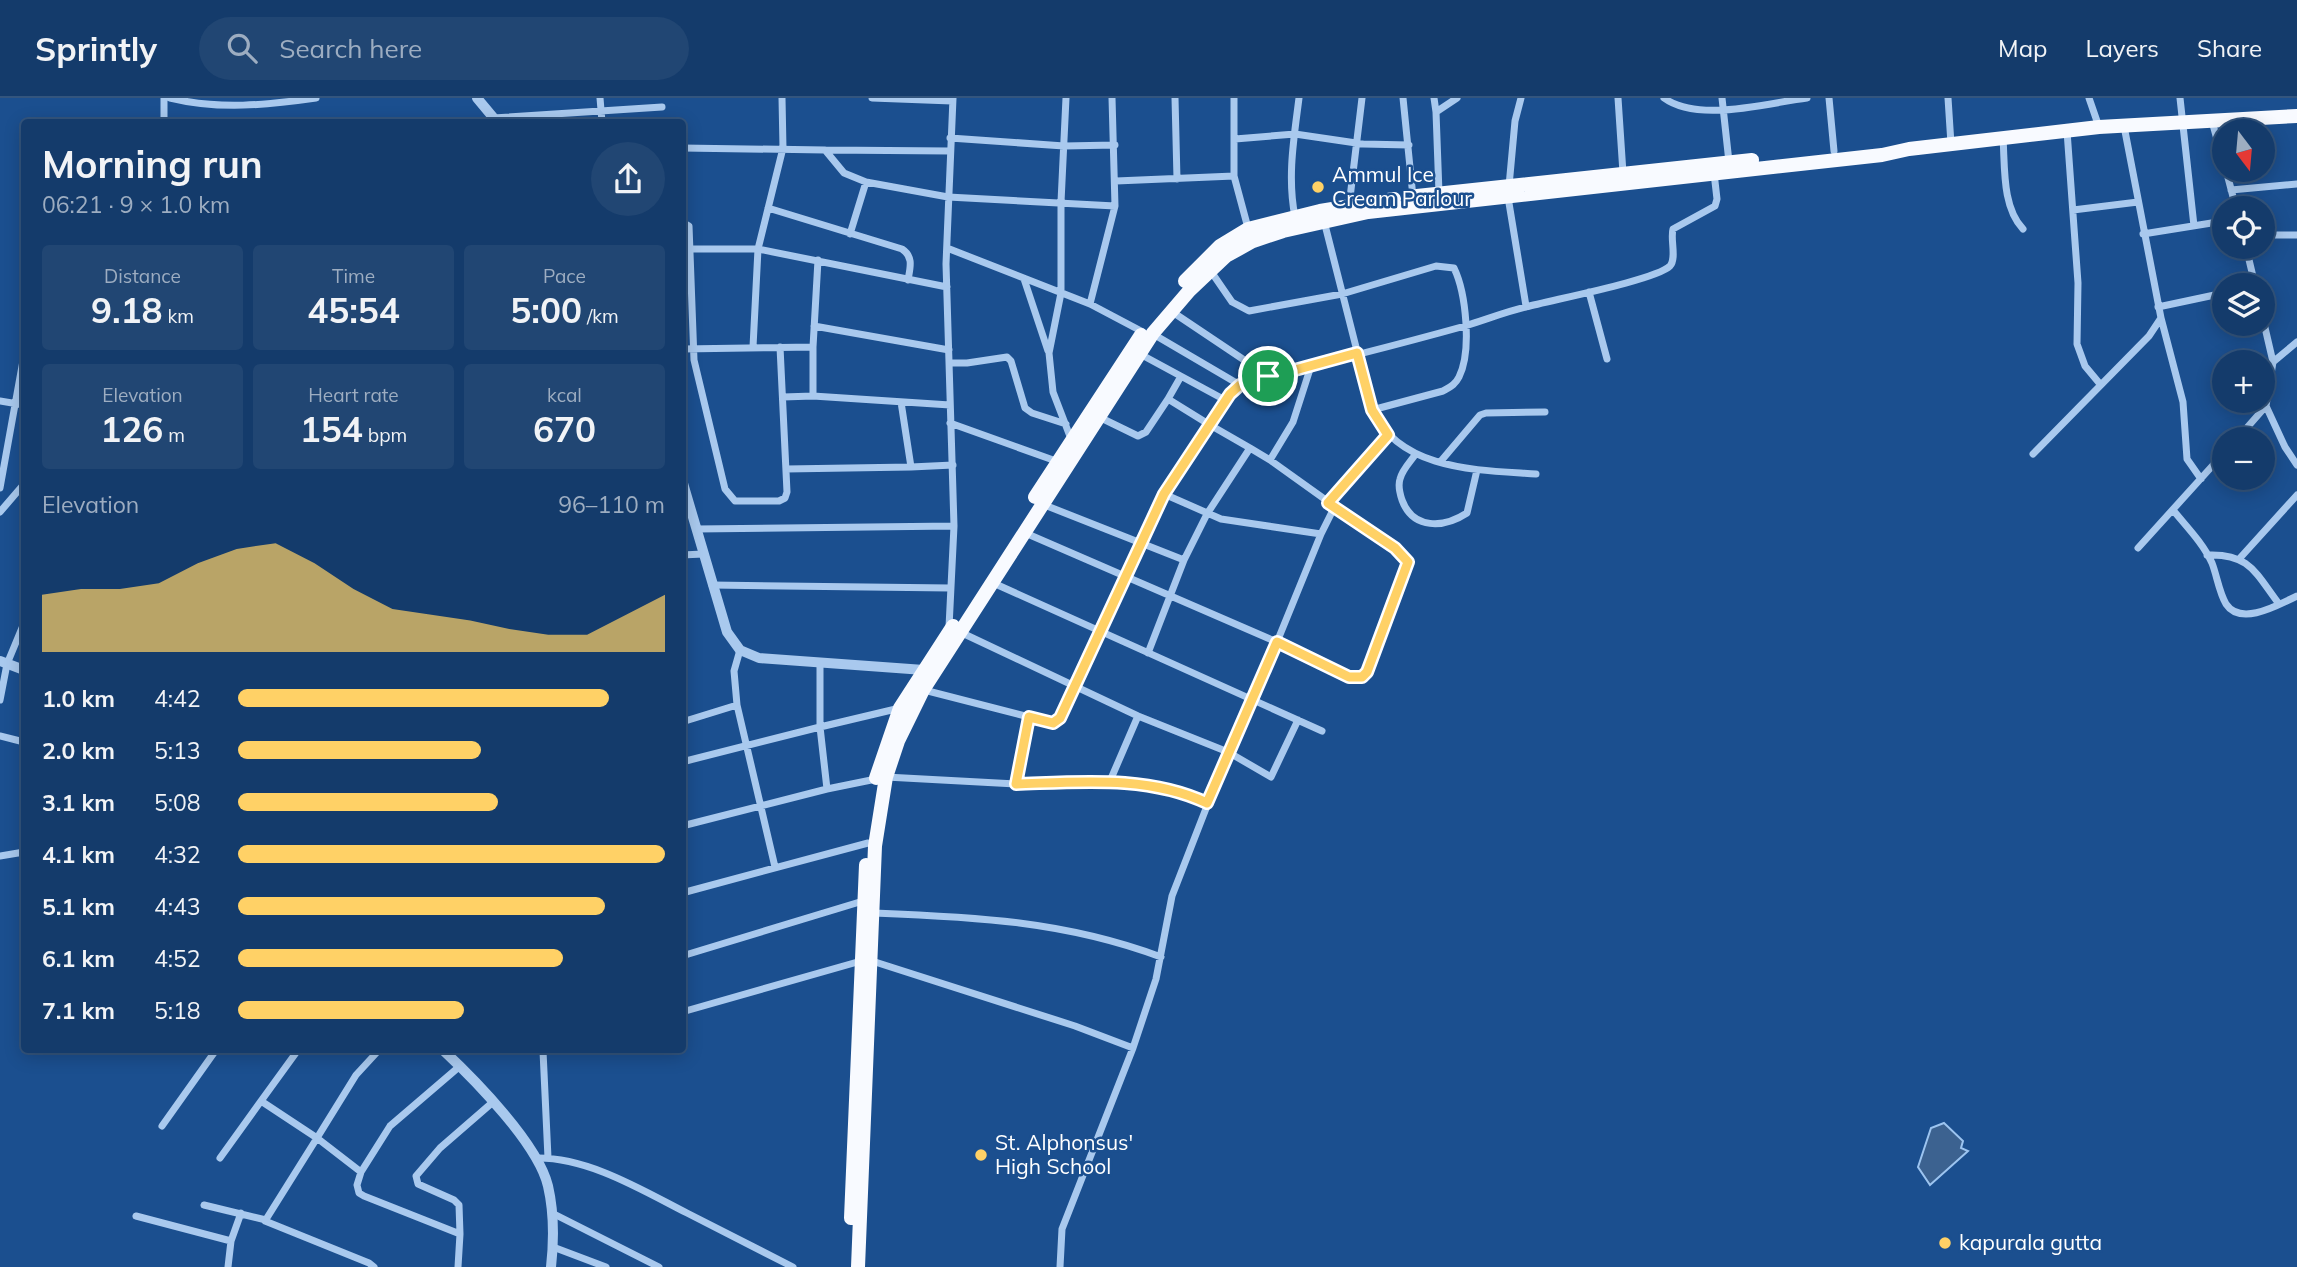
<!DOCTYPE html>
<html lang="en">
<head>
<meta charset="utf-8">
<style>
	body { margin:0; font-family:Mulish,sans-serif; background:#214673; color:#f1f3f6; height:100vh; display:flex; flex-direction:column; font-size:26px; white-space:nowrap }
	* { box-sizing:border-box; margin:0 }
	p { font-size:23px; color:#9dadc1 }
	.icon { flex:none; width:38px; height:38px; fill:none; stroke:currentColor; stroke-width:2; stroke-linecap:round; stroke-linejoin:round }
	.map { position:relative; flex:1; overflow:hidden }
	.sheet { position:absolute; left:21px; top:21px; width:665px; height:934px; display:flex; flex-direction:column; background:#143b6b; border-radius:7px; box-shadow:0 4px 18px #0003,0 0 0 2px #33557e }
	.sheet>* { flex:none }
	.needle { width:46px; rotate:164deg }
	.buttons { position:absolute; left:2212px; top:21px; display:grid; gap:14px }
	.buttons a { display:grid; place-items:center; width:63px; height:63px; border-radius:50%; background:#143b6b; box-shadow:0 4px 18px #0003,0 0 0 2px #33557e; font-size:35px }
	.pin { position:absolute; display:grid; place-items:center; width:60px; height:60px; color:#fff; margin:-30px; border:4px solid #fff; border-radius:50%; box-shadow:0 2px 7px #0007 }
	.round { display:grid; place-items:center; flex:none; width:74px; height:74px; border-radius:37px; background:#214673 }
	.summary { display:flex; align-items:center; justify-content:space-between; height:119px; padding:0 21px }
	h1 { font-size:38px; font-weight:700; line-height:52px }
	.stats { display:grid; grid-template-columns:repeat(3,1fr); gap:10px; height:119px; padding:7px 21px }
	.stats div { display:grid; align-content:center; border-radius:7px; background:#214673; text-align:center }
	.stats b { font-size:35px; font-weight:700 }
	.stats small { font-size:19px; font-weight:400 }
	.stats p { font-size:19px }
	.chart { height:196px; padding:14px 21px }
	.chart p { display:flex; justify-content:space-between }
	.chart svg { width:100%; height:126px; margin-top:7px; fill:#ffd166; opacity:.7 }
	ul { padding:0 21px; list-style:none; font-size:23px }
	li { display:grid; grid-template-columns:112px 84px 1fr; align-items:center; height:52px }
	li i { height:18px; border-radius:9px; background:#ffd166 }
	header { display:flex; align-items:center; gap:42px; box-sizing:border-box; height:98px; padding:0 35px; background:#143b6b; border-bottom:2px solid #33557e }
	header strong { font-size:33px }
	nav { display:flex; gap:38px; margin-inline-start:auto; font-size:24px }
	.search { width:490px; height:63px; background:#214673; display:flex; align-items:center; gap:18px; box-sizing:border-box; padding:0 24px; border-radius:38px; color:#9dadc1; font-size:26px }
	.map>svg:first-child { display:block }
</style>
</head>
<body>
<header>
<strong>Sprintly</strong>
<div class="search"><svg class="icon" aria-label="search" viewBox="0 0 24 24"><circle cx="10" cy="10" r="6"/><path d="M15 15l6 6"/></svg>Search here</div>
<nav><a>Map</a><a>Layers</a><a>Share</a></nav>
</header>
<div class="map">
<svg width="2297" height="1169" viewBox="0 0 2297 1169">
	<rect width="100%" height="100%" fill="#1b4f8f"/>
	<path fill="#3c6290" stroke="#9cc4f0" stroke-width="2" d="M 1944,1025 L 1963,1043 L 1961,1050 L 1968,1053 L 1930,1087 L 1918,1069 L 1931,1030 Z"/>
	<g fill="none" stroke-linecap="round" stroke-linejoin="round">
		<path stroke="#a9c9ee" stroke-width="7" d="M 170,0 C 219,12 267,7 316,0
			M 600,0 L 602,24
			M 872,0 L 952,3
			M 1066,0 L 1061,104 L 1061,195 L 1049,255 L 1053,294 L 1071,341
			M 1112,0 L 1115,108
			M 1175,0 L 1177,81
			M 1234,0 L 1234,78 L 1248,130
			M 1403,0 L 1413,99
			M 1434,0 L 1436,14
			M 1618,0 L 1623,75
			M 1664,0 C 1698,25 1767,5 1807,0
			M 1722,0 L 1729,64
			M 1829,0 L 1834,53
			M 1948,0 L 1951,46
			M 2089,0 L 2099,29
			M 2180,0 L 2194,128
			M 493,20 L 662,9
			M 2212,23 L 2224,67
			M 164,24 L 164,0
			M 2067,33 L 2078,185 L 2077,246 L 2085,268 L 2100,286
			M 950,40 L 1064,48 L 1115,47
			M 2003,40 C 2005,69 2002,109 2023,131
			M 1235,41 L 1295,36 L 1363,46 L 1409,47
			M 682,50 L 825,52 L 844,75 L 866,84
			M 825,52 L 950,53
			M 2226,72 L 2236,110
			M 1116,83 L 1234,78
			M 1509,88 L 1515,23 L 1521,0
			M 2231,92 L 2297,86
			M 1439,95 L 1436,14 L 1457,0
			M 1508,99 L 1526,208
			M 1349,108 L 1362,0
			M 768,110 L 902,151 C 914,159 910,170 908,182
			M 2073,112 L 2138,104
			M 1295,119 C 1287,79 1294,40 1299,0
			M 1324,123 L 1372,312 C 1401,373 1478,372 1536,376
			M 682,124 L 689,128 L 694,262 L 725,391 L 735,403 L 779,403 L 785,400 L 787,394 L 780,249
			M 850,136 L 866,84 L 948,99 L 1115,108 L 1090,206
			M 2143,136 L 2224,123
			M 2263,137 L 2297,137
			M 2246,149 L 2255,187
			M 947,150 L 1090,206 L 1143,234
			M 682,151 L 758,151 L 947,189
			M 1210,172 L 1232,204 L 1249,213 L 1342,196 L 1436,168 L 1454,170 C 1466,195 1472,253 1459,279 C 1455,287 1450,289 1443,293 L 1372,312
			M 1024,181 L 1048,253
			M 1589,194 L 1607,261
			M 2158,209 L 2224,195
			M 1171,213 L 1268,278
			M 2161,220 L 2183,304 L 2187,361 L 2201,381
			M 2263,221 L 2273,264 L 2266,308 L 2285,349 L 2297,367
			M 814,228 L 949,252
			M 1153,236 L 1240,287
			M 753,249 L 758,151 L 783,50 L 782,0
			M 682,251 L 813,249
			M 1140,256 L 1225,302 L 1240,287 L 1268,278 C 1334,263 1400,246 1465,228 C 1485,222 1505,214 1526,209 C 1551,202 1656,182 1670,168 C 1677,160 1670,141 1673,131 L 1715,108 L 1717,101 L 1714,75
			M 2273,264 L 2297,244
			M 949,265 L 967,265 L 1007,259 L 1011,263 L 1025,310 L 1032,315 L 1066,326
			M 813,298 L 813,249 L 818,162
			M 783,299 L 813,298 L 950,307
			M 1168,301 L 1180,280
			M 0,303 L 24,307
			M 901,304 L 911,369 L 953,367
			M 1099,319 L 1138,338 L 1146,334 L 1168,301 L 1210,327 L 1225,302
			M 950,325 L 1056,363
			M 2237,341 L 2266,308
			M 1250,350 L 1270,362 L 1293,324 L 1311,268
			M 2033,356 L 2149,238 L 2161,220 L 2124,28
			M 1415,357 C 1410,364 1402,372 1400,381 C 1398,387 1400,396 1402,402 C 1413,432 1444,430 1467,415 L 1477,372
			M 1441,363 L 1480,317 L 1486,315 L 1545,314
			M 786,371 L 911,369
			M 0,390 L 24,257
			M 1042,406 L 1184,462
			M 1328,406 L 1388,337
			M 2173,412 C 2186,428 2203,445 2212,465 C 2217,478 2219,494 2226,506 C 2241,529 2280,506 2297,498
			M 0,414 L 24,386
			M 696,431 L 954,428
			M 1023,434 L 1277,544 L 1349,579 L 1355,580 L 1368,574 L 1405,475 L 1407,460 L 1270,362
			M 1321,436 L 1334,410
			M 2138,450 L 2224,355
			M 682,457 L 703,456
			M 2207,457 C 2250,455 2256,476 2279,506
			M 2240,460 L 2297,397
			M 991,484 L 1322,633
			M 712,487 L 950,490
			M 949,529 L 954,428 L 946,166 L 953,0
			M 1148,555 L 1184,462 L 1207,416 L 1250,350 L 1210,327 L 1164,396
			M 820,565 L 820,629 L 900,610
			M 924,592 L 1029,619 L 1016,686
			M 0,602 L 7,566 L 24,525
			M 737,607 L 734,573 L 740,552
			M 1029,619 L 1053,625 L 1060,620 L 1164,396 L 1221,421 L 1321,436 L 1277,544 L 1228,654 L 1271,679 L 1298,622
			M 682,624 L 737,607 L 775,769
			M 0,638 L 24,644
			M 682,664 L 820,629 L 827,691
			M 1110,683 L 1179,692 L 1207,705
			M 682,728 L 827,691 L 886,679 L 1016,686 L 1110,683 L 1138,618
			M 0,758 L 24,754
			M 682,795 L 868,745
			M 874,815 C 975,819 1065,823 1161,859
			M 682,858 L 863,803
			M 872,863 L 1075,928 L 1133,950 L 1156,881 L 1172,798 L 1228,654 L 1138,618 L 960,534
			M 682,914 L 861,863
			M 298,952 L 261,1003 L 317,1040 L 265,1123 L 369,1165 L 374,1169
			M 547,952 L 543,953 L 548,1060
			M 162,1028 L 216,952
			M 220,1060 L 261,1003
			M 536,1060 C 588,1059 642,1092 687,1115 C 722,1133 757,1151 793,1169
			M 361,1074 L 317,1040 L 356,977 L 379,952
			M 204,1107 L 266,1122
			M 552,1115 L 659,1169
			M 136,1118 L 231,1143
			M 460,1136 L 459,1107 L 454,1102 L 418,1086 L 416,1078 L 440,1050 L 493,1004
			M 553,1149 L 606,1169
			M 228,1169 L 231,1143 L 241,1115
			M 458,1169 L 460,1136 L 364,1098 L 359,1095 L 357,1087 L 361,1074 L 390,1028 L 460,968
			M 1060,1169 L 1062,1131 L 1133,950"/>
		<path stroke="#a9c9ee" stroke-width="10" d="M 477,0 L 497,24
			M 682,382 L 727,534 L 740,552 L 759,560 L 924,572
			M 0,563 L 24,572
			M 443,952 C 475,982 538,1046 548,1088 C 554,1114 554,1142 551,1169"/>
		<path stroke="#f8faff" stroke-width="14" d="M 1417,98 L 1752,62
			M 1185,183 L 1220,148 L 1248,131 L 1320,113 L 1394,101
			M 1035,399 L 1141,237
			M 876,680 L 900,610 L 953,528
			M 851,1120 L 866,767
			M 858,1169 L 875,748 L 886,679 L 898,643 L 923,592 L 1153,235 L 1189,193 L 1226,158 L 1253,143 L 1283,133 L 1368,114 L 1882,57 L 1909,51 L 2099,29 L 2297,18"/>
	</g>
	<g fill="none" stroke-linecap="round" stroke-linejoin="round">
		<g stroke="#fff" stroke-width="14">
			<path id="route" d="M 1357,255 L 1372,312 L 1388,337 L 1328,405 L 1395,450 L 1408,464 L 1367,574 L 1362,579 L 1349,579 L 1277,544 L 1207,705 C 1148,677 1079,684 1016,686 L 1029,619 L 1053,625 L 1060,620 L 1164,396 L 1230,296 L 1240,287 Z"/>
		</g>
		<use href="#route" stroke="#ffd166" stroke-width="9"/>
	</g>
	<g fill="#ffd166" stroke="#1b4f8f" stroke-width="2.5">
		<circle cx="1318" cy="89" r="7"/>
		<circle cx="981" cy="1057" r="7"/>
		<circle cx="1945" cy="1145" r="7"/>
	</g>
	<g text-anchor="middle" stroke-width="5" stroke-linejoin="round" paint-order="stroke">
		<g font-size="21" fill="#fff" stroke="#1b4f8f" text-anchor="start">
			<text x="1332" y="84">Ammul Ice<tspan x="1332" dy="24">Cream Parlour</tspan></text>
			<text x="995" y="1052">St. Alphonsus'<tspan x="995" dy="24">High School</tspan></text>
			<text x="1959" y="1152">kapurala gutta</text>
		</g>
	</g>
</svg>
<div class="buttons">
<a><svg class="needle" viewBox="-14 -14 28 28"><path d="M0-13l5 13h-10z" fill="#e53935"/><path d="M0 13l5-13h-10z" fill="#9dadc1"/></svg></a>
<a><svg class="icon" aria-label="locate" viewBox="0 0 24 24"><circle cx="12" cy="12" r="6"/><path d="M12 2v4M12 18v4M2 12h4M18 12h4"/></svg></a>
<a><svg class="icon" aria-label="layers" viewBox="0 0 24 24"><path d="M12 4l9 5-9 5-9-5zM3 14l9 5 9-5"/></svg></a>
<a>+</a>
<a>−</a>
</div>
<div class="pin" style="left:1268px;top:278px;background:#1e9e55"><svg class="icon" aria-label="arrive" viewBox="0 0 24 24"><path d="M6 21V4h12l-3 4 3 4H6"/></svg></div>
<section class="sheet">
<div class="summary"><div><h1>Morning run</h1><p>06:21 · 9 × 1.0 km</p></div><a class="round"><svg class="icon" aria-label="share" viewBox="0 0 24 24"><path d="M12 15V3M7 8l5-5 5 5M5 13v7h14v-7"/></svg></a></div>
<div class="stats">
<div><p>Distance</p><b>9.18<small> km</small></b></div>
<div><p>Time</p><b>45:54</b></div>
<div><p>Pace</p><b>5:00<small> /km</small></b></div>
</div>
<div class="stats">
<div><p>Elevation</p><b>126<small> m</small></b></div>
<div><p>Heart rate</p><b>154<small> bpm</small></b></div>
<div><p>kcal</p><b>670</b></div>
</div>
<div class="chart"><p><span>Elevation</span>96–110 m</p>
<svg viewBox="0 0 160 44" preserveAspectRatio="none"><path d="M0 44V24L10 22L20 22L30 20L40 13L50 8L60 6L70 13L80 22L90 29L100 31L110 33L120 36L130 38L140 38L150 31L160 24V44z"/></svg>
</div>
<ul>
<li><b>1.0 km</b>4:42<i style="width:87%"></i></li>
<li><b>2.0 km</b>5:13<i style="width:57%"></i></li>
<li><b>3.1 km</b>5:08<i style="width:61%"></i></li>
<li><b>4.1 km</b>4:32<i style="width:100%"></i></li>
<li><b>5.1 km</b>4:43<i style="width:86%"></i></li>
<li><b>6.1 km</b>4:52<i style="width:76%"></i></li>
<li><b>7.1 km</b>5:18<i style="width:53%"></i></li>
</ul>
</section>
</div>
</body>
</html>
